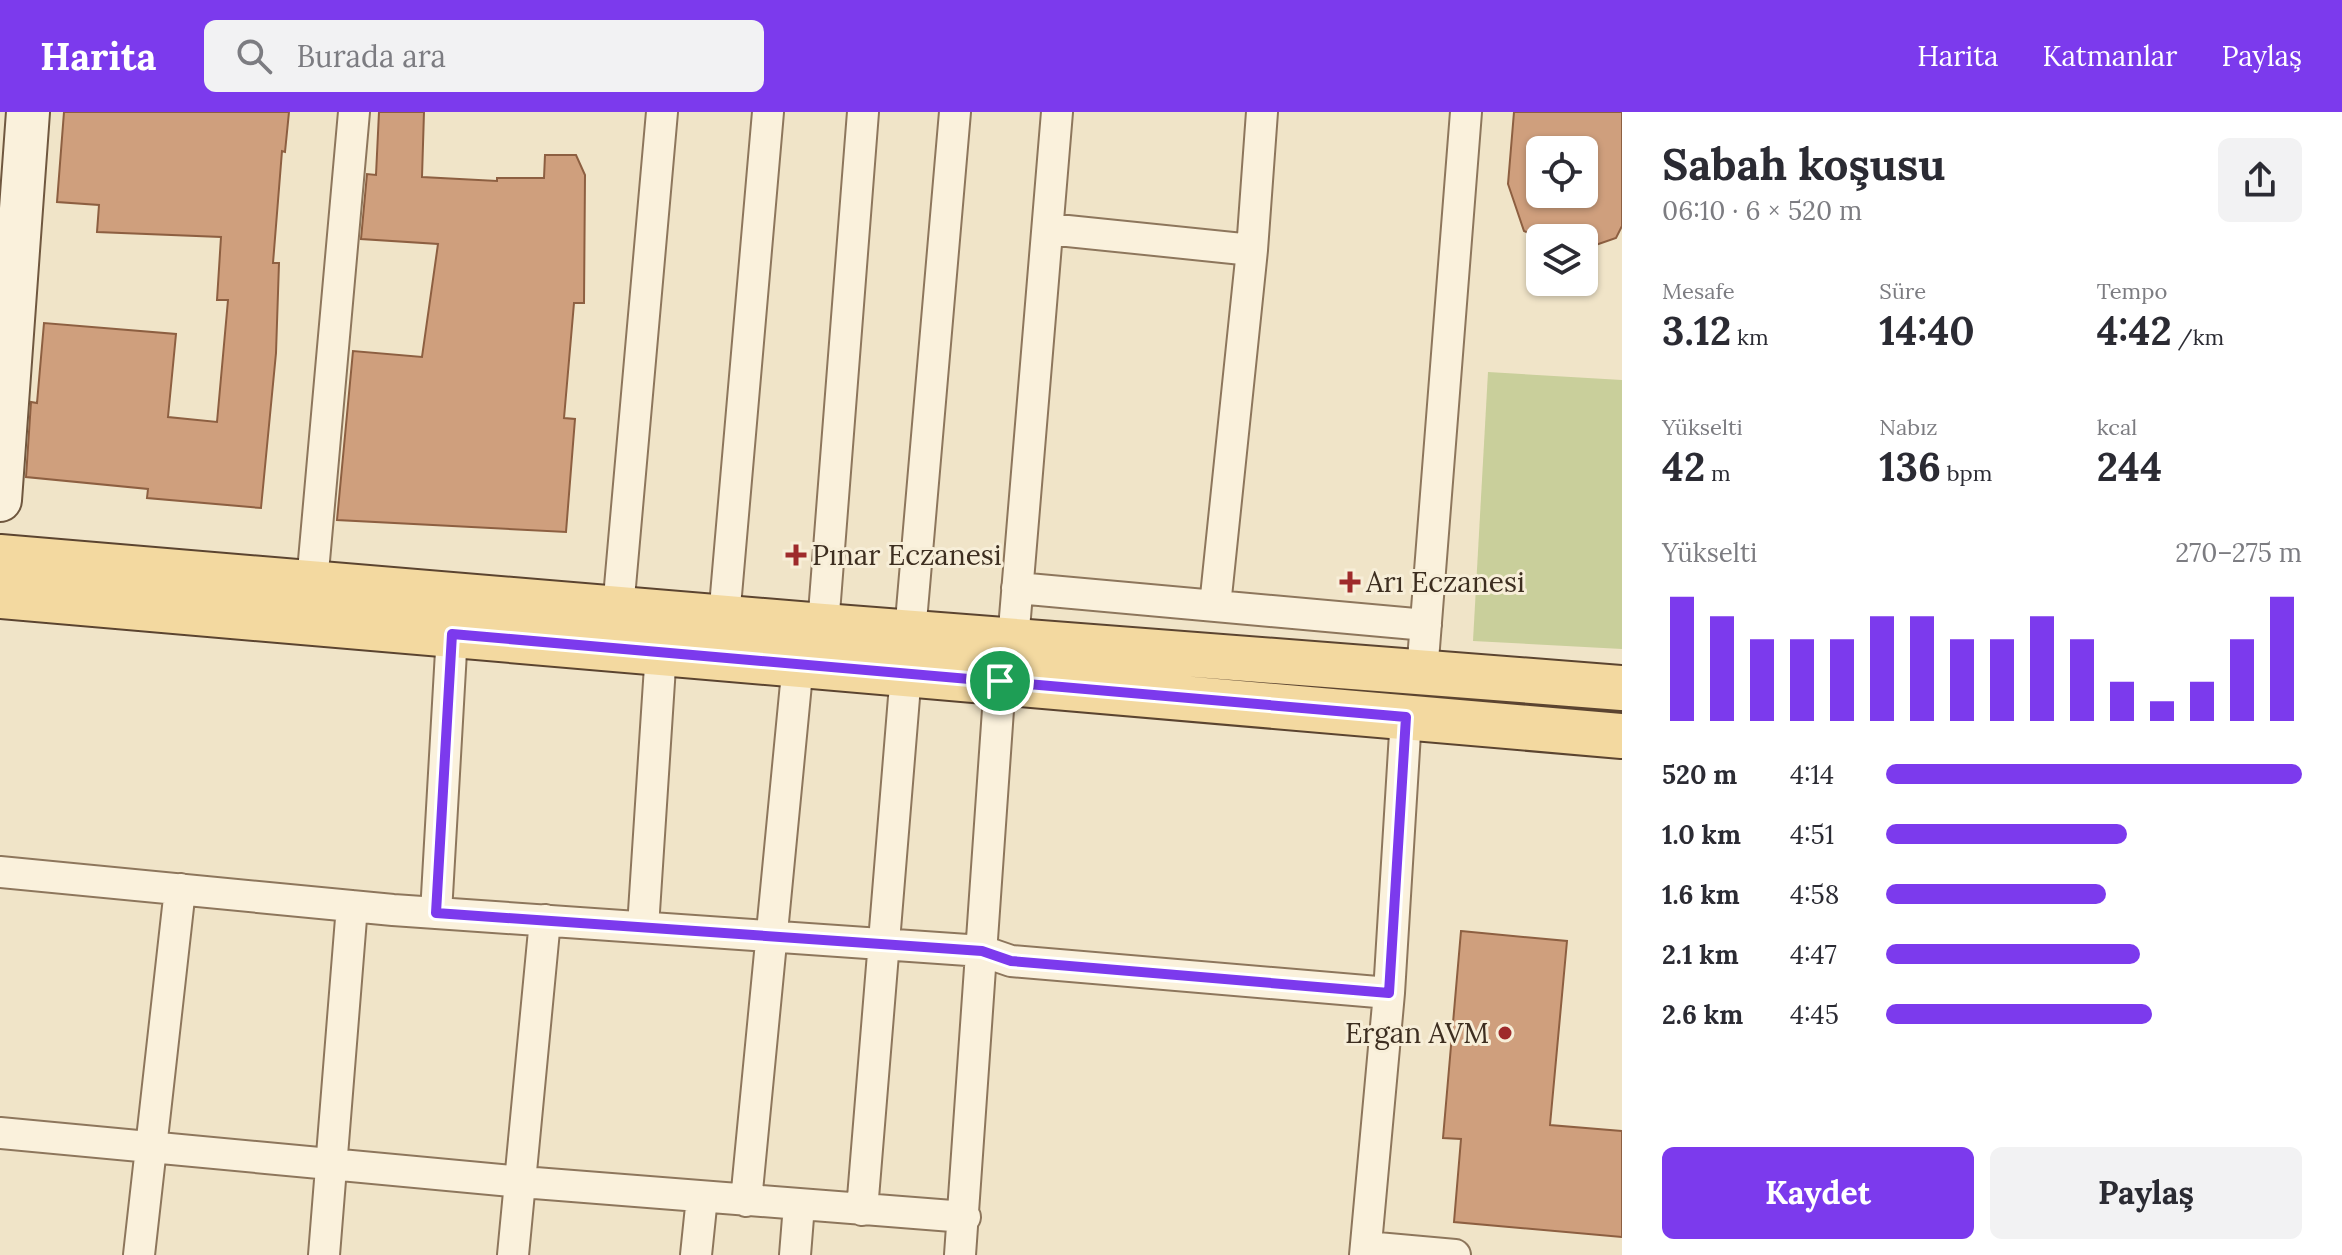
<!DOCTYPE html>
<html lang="tr">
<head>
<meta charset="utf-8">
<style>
	body { margin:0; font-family:Lora,serif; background:#f2f2f3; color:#2b2b33; height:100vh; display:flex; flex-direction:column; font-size:30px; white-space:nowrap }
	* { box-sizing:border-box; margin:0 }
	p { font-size:26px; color:#7c7c81 }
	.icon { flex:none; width:44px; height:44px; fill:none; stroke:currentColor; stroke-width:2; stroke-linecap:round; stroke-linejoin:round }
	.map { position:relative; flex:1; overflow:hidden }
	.drawer { display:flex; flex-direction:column; background:#fff; width:720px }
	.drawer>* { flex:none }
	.fabs { position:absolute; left:1526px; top:24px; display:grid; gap:16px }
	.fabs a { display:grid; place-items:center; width:72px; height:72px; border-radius:12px; background:#fff; box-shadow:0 2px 6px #0004; font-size:40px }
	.pin { position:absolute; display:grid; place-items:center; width:68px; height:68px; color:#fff; margin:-34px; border:4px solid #fff; border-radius:50%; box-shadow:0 2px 8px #0007 }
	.round { display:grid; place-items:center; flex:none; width:84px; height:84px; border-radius:12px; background:#f2f2f3 }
	.headline { display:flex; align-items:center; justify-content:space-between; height:136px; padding:0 40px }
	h1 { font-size:44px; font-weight:700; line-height:60px }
	.metrics { display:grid; grid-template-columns:repeat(3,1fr); gap:12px; height:136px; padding:8px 40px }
	.metrics div { display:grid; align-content:center }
	.metrics b { font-size:40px; font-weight:700 }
	.metrics small { font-size:22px; font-weight:400 }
	.metrics p { font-size:22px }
	.chart { height:224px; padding:16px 40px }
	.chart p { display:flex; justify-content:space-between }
	.chart svg { width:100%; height:144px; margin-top:8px; stroke:#7c3aed; stroke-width:6 }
	.cta { display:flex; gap:16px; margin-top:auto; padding:16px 40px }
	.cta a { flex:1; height:92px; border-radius:12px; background:#7c3aed; color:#fff; font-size:32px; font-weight:700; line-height:92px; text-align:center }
	.cta a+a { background:#f2f2f3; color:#2b2b33 }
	ul { padding:0 40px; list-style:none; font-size:26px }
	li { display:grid; grid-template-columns:128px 96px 1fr; align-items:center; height:60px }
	li i { height:20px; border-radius:10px; background:#7c3aed }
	header { display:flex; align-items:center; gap:48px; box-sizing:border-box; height:112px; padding:0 40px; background:#7c3aed; color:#fff }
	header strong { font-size:38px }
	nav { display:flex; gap:44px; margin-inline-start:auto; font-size:28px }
	.search { width:560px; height:72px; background:#f2f2f3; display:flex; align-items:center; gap:20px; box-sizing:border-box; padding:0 28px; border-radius:12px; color:#7c7c81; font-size:30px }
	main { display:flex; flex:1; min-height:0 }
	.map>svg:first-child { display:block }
</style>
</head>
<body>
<header>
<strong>Harita</strong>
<div class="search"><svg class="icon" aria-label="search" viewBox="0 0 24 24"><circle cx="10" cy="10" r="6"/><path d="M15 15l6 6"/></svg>Burada ara</div>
<nav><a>Harita</a><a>Katmanlar</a><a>Paylaş</a></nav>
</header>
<main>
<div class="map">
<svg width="1622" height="1143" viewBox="0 0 1622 1143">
	<rect width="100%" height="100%" fill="#f0e4c8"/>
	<path fill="#c9cf9b" d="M 1488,260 L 1622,268 L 1622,537 L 1473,529 Z"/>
	<path fill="#cf9f7d" stroke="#8d5f41" stroke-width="2" fill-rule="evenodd" d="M 64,0 L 289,0 L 285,40 L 282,39 L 273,151 L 279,151 L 276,241 L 261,396 L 147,386 L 148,377 L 26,365 L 31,290 L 37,291 L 44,211 L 176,222 L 168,305 L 217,310 L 228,188 L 217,188 L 221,125 L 97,120 L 99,93 L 57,90 Z
		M 379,0 L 424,0 L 422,65 L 497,69 L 497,66 L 544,66 L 545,43 L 576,43 L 585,63 L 584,191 L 574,191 L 564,306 L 575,307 L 566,420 L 337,408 L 353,239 L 422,245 L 438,132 L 361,127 L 367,62 L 376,63 Z
		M 1514,0 L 1622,0 L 1622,114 L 1616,126 L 1584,137 L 1584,126 L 1540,127 L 1524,119 L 1508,72 ZM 1540,38 L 1584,38 L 1584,82 L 1540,82 Z
		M 1461,819 L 1567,829 L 1550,1013 L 1622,1019 L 1622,1125 L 1454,1110 L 1461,1027 L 1443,1026 Z"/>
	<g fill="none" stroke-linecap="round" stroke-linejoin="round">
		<g stroke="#8d765c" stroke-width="34">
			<path id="street" d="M 1048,117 L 1252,138
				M 312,471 L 354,0
				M 1017,476 L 1426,513
				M 1215,494 L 1252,138 L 1262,0
				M 618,497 L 662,0
				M 724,506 L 768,0
				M 823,514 L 863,0
				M 910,521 L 955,0
				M 1013,529 L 1057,0
				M 1422,561 L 1466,0
				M 0,760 L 393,798 L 982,839 L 1011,849 L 1389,881
				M 436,801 L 452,522
				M 643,815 L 661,539
				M 0,1021 L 522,1070 L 965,1105
				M 746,1089 L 798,551
				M 862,1098 L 906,561
				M 1366,1135 L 1455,1143
				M 139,1143 L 180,777
				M 324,1143 L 352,794
				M 513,1143 L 545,808
				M 696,1143 L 702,1085
				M 795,1143 L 799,1093
				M 960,1143 L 1000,569
				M 1365,1143 L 1389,881 L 1406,605"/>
		</g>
		<g stroke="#6f573f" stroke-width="46">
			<path id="secondary" d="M 0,388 L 28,0"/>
		</g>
		<g stroke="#5b4430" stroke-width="48">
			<path id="primary" d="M 0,445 L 823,514 L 1622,576
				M 0,484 L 1622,624"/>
		</g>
		<use href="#street" stroke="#faf1dc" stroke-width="30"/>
		<use href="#secondary" stroke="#faf1dc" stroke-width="42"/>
		<use href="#primary" stroke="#f3d9a0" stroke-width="44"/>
	</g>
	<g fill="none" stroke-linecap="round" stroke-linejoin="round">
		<g stroke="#fff" stroke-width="16">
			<path id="route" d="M 452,522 L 1406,605 L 1389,881 L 1011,849 L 982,839 L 436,801 Z"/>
		</g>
		<use href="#route" stroke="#7c3aed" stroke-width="10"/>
	</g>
	<g fill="#9e2a2b" stroke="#f7eed8" stroke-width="3">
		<path d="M792 431h8v8h8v8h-8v8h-8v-8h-8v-8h8z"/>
		<path d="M1346 458h8v8h8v8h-8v8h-8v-8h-8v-8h8z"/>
		<circle cx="1505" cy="921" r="8"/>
	</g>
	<g text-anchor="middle" stroke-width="6" stroke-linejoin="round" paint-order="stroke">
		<g font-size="28" fill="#3d2e20" stroke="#f7eed8" text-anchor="start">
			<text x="812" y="453">Pınar Eczanesi</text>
			<text x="1366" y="480">Arı Eczanesi</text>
			<text x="1489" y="931" text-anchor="end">Ergan AVM</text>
		</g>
	</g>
</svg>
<div class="fabs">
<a><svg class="icon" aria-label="locate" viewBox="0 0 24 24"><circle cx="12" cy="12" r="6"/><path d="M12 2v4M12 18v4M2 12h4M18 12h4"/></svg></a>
<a><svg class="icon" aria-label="layers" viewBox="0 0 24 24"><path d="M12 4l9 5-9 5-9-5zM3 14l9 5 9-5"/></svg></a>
</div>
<div class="pin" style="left:1000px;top:569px;background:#1e9e55"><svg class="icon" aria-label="arrive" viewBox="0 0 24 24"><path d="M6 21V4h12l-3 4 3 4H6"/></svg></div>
</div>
<section class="drawer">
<div class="headline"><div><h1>Sabah koşusu</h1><p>06:10 · 6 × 520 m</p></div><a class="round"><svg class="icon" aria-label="share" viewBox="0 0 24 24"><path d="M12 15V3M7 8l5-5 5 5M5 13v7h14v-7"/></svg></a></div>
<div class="metrics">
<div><p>Mesafe</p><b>3.12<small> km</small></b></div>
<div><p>Süre</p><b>14:40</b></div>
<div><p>Tempo</p><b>4:42<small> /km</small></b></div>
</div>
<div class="metrics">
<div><p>Yükselti</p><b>42<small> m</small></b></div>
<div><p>Nabız</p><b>136<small> bpm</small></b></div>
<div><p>kcal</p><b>244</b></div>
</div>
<div class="chart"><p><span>Yükselti</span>270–275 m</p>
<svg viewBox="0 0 160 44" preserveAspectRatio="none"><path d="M5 44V6M15 44V12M25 44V19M35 44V19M45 44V19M55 44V12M65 44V12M75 44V19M85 44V19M95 44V12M105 44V19M115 44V32M125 44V38M135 44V32M145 44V19M155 44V6"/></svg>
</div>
<ul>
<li><b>520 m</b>4:14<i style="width:100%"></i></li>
<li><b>1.0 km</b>4:51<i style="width:58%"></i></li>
<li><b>1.6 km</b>4:58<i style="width:53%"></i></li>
<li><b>2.1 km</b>4:47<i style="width:61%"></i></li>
<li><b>2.6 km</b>4:45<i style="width:64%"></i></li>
</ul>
<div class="cta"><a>Kaydet</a><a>Paylaş</a></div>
</section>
</main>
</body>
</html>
